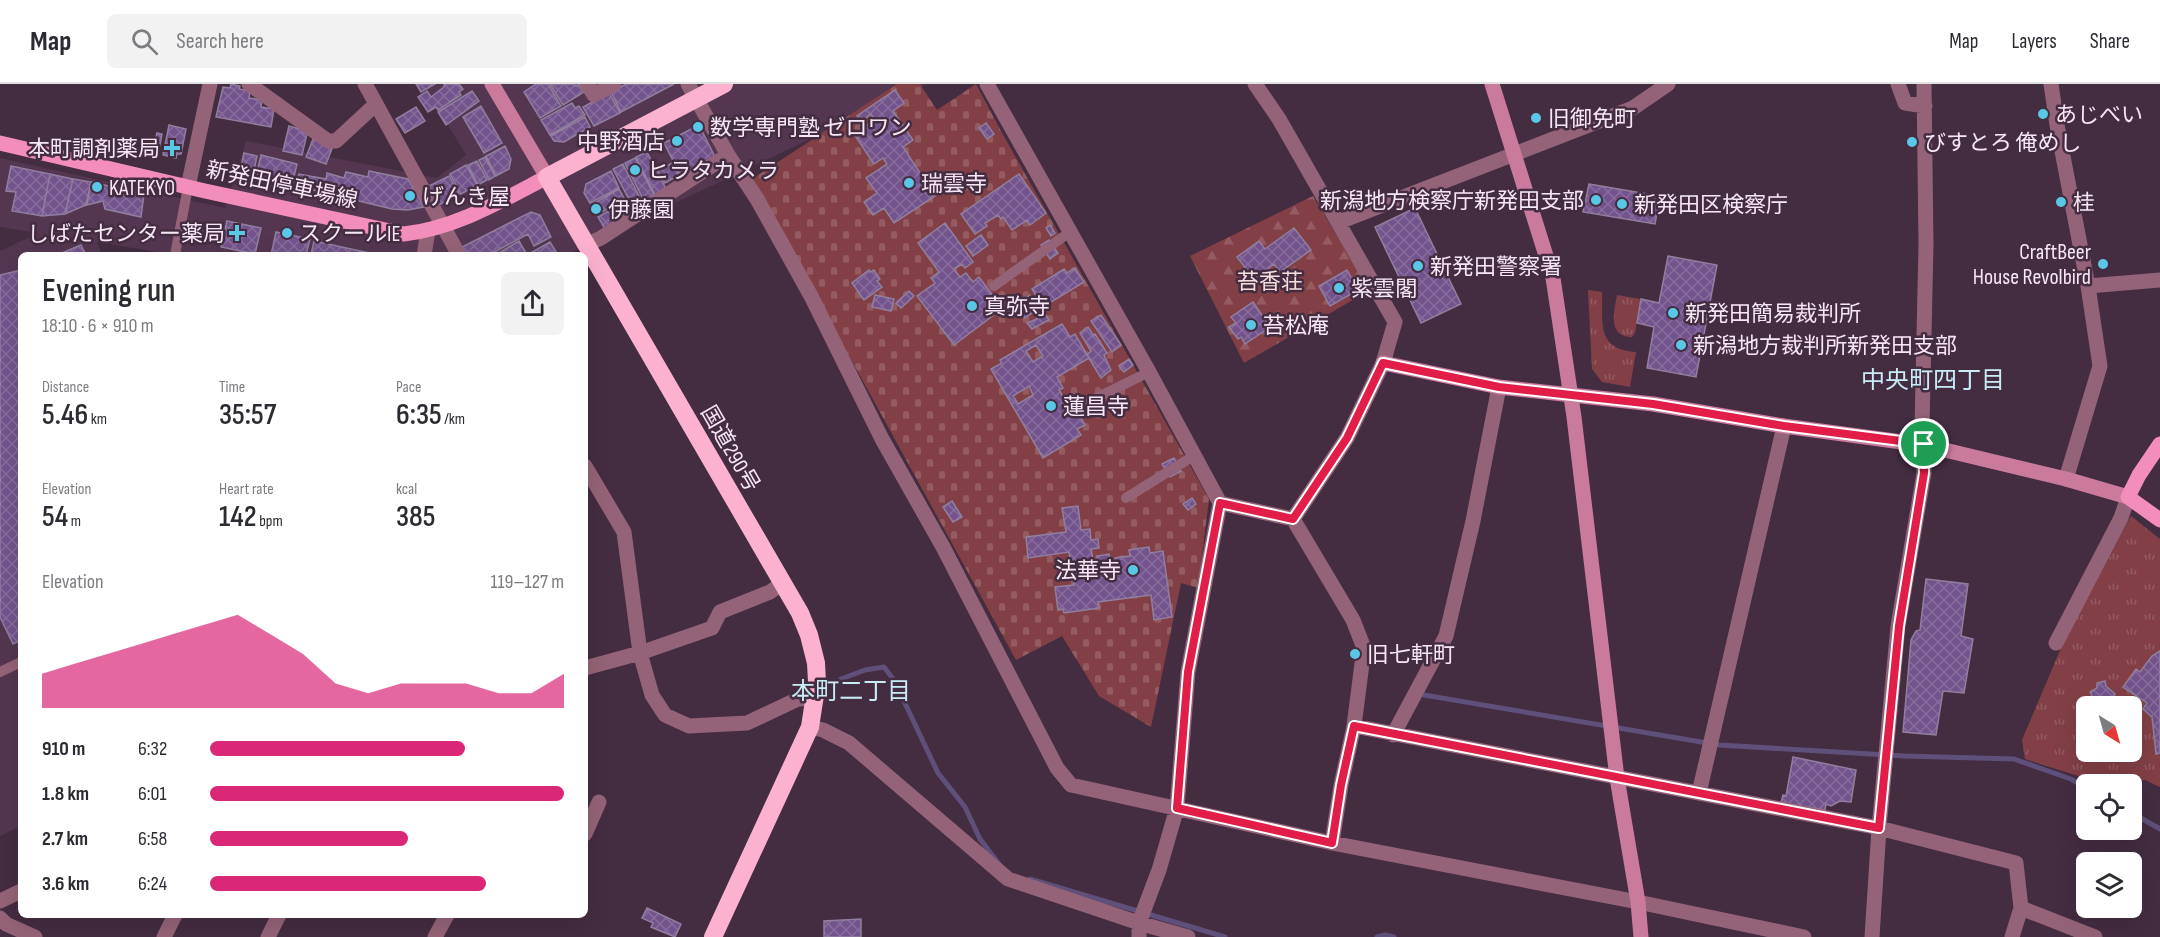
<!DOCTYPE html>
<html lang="en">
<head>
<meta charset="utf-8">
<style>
	body { margin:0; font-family:"Sofia Sans Condensed","Noto Sans JP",sans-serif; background:#f2f2f3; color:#2b2b33; height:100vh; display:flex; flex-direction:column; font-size:22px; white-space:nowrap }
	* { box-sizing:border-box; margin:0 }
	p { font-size:20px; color:#7c7c81 }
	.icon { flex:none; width:33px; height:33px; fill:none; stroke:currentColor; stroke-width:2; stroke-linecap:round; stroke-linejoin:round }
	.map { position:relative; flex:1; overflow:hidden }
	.sheet { position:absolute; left:18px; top:168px; width:570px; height:666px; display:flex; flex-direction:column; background:#fff; border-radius:9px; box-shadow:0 6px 24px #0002 }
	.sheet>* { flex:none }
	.needle { width:39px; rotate:143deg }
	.controls { position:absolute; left:2076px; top:612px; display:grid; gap:12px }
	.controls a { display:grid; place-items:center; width:66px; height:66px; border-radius:9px; background:#fff; box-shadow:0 6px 24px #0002; font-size:30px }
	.pin { position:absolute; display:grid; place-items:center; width:51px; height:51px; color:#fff; margin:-26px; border:3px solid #fff; border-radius:50%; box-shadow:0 2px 6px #0007 }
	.round { display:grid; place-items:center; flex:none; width:63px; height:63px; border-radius:9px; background:#f2f2f3 }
	.summary { display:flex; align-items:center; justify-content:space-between; height:102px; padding:0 24px }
	h1 { font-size:33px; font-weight:600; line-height:45px }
	.metrics { display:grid; grid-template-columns:repeat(3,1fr); gap:9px; height:102px; padding:6px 24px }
	.metrics div { display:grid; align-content:center }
	.metrics b { font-size:30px; font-weight:600 }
	.metrics small { font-size:16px; font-weight:400 }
	.metrics p { font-size:16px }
	.chart { height:168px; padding:12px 24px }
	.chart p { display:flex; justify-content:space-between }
	.chart svg { width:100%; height:108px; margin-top:6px; fill:#db2777; opacity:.7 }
	ul { padding:0 24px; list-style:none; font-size:20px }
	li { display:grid; grid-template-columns:96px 72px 1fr; align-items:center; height:45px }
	li i { height:15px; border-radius:8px; background:#db2777 }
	header { display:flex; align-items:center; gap:36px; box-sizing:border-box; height:84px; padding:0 30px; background:#fff; border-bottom:2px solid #e1e1e2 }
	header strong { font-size:28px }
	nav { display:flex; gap:33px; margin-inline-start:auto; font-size:21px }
	.search { width:420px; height:54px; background:#f2f2f3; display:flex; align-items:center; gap:15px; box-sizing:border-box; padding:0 21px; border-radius:9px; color:#7c7c81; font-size:22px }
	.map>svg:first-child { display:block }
</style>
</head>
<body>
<header>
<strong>Map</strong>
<div class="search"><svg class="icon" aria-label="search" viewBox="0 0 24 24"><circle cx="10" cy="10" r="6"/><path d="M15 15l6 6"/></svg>Search here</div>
<nav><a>Map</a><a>Layers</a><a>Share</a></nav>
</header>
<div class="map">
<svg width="2160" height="853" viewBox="0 0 2160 853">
	<defs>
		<pattern id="grass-tufts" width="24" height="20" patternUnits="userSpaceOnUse" patternTransform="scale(1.5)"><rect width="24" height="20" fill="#824046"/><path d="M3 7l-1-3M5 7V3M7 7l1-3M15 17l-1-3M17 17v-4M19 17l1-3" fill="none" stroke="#945c61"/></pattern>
		<pattern id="forest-firs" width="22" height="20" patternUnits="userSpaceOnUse" patternTransform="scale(1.5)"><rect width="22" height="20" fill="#824046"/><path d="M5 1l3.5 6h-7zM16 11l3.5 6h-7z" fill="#945c61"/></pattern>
		<pattern id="cemetery-stones" width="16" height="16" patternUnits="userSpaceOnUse" patternTransform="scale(1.5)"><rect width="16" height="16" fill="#824046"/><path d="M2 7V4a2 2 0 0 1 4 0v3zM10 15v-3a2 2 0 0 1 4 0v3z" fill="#945c61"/></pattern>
		<pattern id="building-cross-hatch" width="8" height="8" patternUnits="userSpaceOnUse" patternTransform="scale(1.5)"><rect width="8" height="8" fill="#73538c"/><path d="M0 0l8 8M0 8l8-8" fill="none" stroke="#886c9d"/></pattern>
	</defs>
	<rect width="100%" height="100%" fill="#442c41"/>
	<path fill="#543650" d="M 423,0 L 926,0 L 566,171 L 175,171 L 97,158 L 102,171 L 21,171 L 21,742 L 0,752 L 0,167 L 38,149 L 0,143 L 0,74 L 225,124 L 246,57 L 437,94 L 466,71 Z"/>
	<path fill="url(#grass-tufts)" fill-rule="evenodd" d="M 1588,206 L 1602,208 C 1603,240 1596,265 1636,268 L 1630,303 L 1602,298 L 1592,285 Z
		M 1617,211 L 1641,215 L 1635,249 L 1632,253 C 1607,252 1614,228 1617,211 Z
		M 2131,432 L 2160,455 L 2160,703 L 2145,696 L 2103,700 L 2025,675 L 2022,656 L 2061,564 ZM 2086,622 L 2132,622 L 2132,668 L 2086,668 Z"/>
	<path fill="url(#forest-firs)" d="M 1313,112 L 1370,206 L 1244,279 L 1190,172 Z"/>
	<path fill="url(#cemetery-stones)" d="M 897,0 L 920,0 L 937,26 L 976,0 L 1002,49 L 1209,415 L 1198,504 L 1181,499 L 1151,643 L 1099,612 L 1062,552 L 1016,576 L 752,95 Z"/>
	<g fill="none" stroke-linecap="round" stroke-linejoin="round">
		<path stroke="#5e507a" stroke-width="5" d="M 841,595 L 865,586 L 884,583 L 894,596 L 938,689 L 965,723 L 980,755 L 999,780
			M 1424,611 L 1719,661 L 1904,672 L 2014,675 L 2071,695 L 2086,704
			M 2132,729 L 2160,745
			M 1030,795 L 1225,853
			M 1377,853 L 1385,851 L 1394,853"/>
	</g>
	<path fill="url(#building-cross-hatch)" stroke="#907f9e" stroke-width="1.5" fill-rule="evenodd" d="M 231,0 L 240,2 L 239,5 L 250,7 L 249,14 L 262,16 L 261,23 L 274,25 L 271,43 L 216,33 L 223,3 L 230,4 Z
		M 416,0 L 435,0 L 421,8 Z
		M 459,0 L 463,5 L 459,8 L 461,11 L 438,26 L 436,23 L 428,28 L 418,13 L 427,7 L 431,13 L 444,3 L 444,0 Z
		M 536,0 L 548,0 L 561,22 L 540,34 L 524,8 Z
		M 550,0 L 574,0 L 576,2 L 579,0 L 584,8 L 563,21 Z
		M 626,0 L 674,0 L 621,28 L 611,8 Z
		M 895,6 L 904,19 L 893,27 L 913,56 L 903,63 L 935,112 L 894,139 L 884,124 L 873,131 L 864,118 L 877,109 L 866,94 L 887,80 L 883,74 L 874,80 L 854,50 L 875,36 L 871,30 L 861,37 L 857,32 Z
		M 472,7 L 479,17 L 446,41 L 438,28 Z
		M 609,9 L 620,29 L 594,42 L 583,23 Z
		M 572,19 L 575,24 L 579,22 L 585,31 L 550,51 L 541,36 Z
		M 481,22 L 502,59 L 484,69 L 463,33 Z
		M 416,23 L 425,37 L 405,49 L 396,35 Z
		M 585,33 L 590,43 L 564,58 L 554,57 L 551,52 Z
		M 986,39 L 994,50 L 987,55 L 979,44 Z
		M 169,41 L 186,45 L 181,70 L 177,70 L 176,74 L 163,71 Z
		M 699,41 L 715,73 L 680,90 L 664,59 Z
		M 289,42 L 303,46 L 302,49 L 307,50 L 302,71 L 283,67 Z
		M 157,49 L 162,50 L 159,67 L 153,66 Z
		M 313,55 L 333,62 L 326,80 L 306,73 Z
		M 505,62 L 511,75 L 509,85 L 496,92 L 486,72 Z
		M 647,68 L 666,105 L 655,111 L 636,73 Z
		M 244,69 L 257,72 L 253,91 L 240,89 Z
		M 261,71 L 297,80 L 292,101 L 256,93 Z
		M 485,73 L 495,92 L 489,96 L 479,76 Z
		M 635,74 L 654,111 L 644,117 L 625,79 Z
		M 477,77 L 487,96 L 478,101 L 468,81 Z
		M 672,79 L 679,91 L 665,99 L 658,87 Z
		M 623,80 L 641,116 L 632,121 L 613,85 Z
		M 466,81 L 477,101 L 461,110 L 450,90 Z
		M 11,82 L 50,90 L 42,132 L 12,127 L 16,108 L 6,107 Z
		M 369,87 L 408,95 L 424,123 L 408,126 L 392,125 L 296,102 L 299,90 L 326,95 L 327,89 L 344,94 L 346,88 L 368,93 Z
		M 611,87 L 619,104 L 590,119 L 584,109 L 586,100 Z
		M 50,90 L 73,95 L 65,130 L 42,132 Z
		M 1019,90 L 1046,129 L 1030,141 L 1027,136 L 1012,146 L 1003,133 L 1001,135 L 998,131 L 985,139 L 987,142 L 975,150 L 961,130 Z
		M 449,92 L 459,110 L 439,121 L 429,102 Z
		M 73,95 L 91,98 L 86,121 L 65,130 Z
		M 91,98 L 144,110 L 141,133 L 105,125 L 103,117 L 87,121 Z
		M 1589,100 L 1660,112 L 1655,140 L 1583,128 Z
		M 619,105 L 625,116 L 596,131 L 591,121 Z
		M 626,117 L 632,128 L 605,145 L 598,133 Z
		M 1415,124 L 1461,220 L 1421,239 L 1375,143 Z
		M 531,128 L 540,131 L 551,153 L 534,162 L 528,150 L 489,171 L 466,171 L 462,163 Z
		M 227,137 L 261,144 L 255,170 L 221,163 Z
		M 945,139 L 973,178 L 965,184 L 962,180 L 954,185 L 960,193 L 966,189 L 973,198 L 979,193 L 995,214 L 988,219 L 995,230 L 954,261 L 917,212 L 935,199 L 931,194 L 939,188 L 918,159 Z
		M 1050,141 L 1055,149 L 1051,152 L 1046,144 Z
		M 1294,144 L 1311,166 L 1280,188 L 1274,180 L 1254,195 L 1237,173 L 1259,157 L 1265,165 Z
		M 276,148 L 310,155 L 306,171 L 295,169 L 295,171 L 271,171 Z
		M 981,151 L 988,161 L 973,172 L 966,162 Z
		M 1049,156 L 1058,169 L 1050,175 L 1041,161 Z
		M 314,157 L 379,171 L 311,171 Z
		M 519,157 L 526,169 L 522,171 L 495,171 Z
		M 550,158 L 558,171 L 527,171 Z
		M 81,161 L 86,171 L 57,171 Z
		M 1668,172 L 1717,181 L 1696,293 L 1647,284 L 1654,243 L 1637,239 L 1641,215 L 1659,219 Z
		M 1075,184 L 1084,198 L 1043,223 L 1032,205 L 1064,185 L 1067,189 Z
		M 21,186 L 21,556 L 13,560 L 0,533 L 0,191 Z
		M 869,186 L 870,188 L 874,186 L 880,195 L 877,197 L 882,203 L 864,216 L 852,199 Z
		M 1347,186 L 1358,206 L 1330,222 L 1319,202 Z
		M 909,207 L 914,212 L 901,224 L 896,219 Z
		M 875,211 L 894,215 L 891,227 L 872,223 Z
		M 1030,211 L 1039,224 L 1025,234 L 1016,222 Z
		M 1253,218 L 1270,243 L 1245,260 L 1241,253 L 1238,255 L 1229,243 L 1236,239 L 1231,233 Z
		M 1046,231 L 1049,236 L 1032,245 L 1027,239 Z
		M 1101,231 L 1121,261 L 1112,268 L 1091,237 Z
		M 1062,240 L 1070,253 L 1075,250 L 1089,274 L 1057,293 L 1063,304 L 1059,306 L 1065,316 L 1069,313 L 1085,341 L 1077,345 L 1081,351 L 1043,374 L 991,285 L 1002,279 L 1000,276 ZM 1036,261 L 1043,272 L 1033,278 L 1026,267 ZM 1029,302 L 1033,311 L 1018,320 L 1013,312 Z
		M 1088,243 L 1094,252 L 1095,250 L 1107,269 L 1104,271 L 1111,286 L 1101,294 L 1087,271 L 1091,267 L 1080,249 Z
		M 1129,275 L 1133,281 L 1124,288 L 1119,282 Z
		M 1174,374 L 1181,387 L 1170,393 L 1162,380 Z
		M 1192,414 L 1196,420 L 1188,426 L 1183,420 Z
		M 952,417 L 962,433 L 953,438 L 943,423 Z
		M 1078,422 L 1081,446 L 1090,445 L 1091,456 L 1098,455 L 1099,464 L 1091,465 L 1094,481 L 1098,480 L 1097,472 L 1109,470 L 1110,478 L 1116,478 L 1115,474 L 1130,472 L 1129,466 L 1149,463 L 1150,469 L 1163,467 L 1172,533 L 1154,536 L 1151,511 L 1098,518 L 1099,524 L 1064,529 L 1063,525 L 1058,526 L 1055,503 L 1074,501 L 1069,468 L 1028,474 L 1026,453 L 1066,448 L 1062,424 Z
		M 1926,495 L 1968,500 L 1961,552 L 1973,555 L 1964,609 L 1943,607 L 1936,651 L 1903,648 L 1911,556 L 1916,547 L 1920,546 Z
		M 2160,567 L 2160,669 L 2156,670 L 2152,633 L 2143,625 L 2147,619 L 2123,603 L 2136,585 L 2140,588 L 2152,572 Z
		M 2105,597 L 2106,602 L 2115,610 L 2113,617 L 2121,622 L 2091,622 L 2095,618 L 2090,608 L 2097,604 L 2097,599 Z
		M 2132,639 L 2137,644 L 2132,651 Z
		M 1793,673 L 1856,686 L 1851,718 L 1840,717 L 1831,722 L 1826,720 L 1825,726 L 1781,719 L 1783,711 L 1786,712 Z
		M 647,824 L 681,840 L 675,853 L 651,843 L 653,839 L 642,834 Z
		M 861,835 L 861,853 L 824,853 L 824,837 Z"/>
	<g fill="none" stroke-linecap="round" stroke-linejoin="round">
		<path stroke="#956377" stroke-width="10" d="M 175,171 L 188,103
			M 994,202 L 1070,148
			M 1082,321 L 1149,288
			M 1126,414 L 1195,371
			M 0,588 L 21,578"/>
		<path stroke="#956377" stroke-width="15" d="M 249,0 L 328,57 L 336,57 L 376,20
			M 365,0 L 459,171
			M 587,0 L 594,11 L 614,0
			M 688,0 L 728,71 L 757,115 L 811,212 L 882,355 L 943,463 L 1057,684 L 1071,701 L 1332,759 L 1638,818 L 1804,853
			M 987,0 L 1149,288 L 1220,419 L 1188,588 L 1177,724 L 1159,786 L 1139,839 L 1139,853
			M 1255,0 L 1279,35 L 1395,238 L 1383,279 L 1347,354 L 1293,435
			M 1898,0 L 1905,19 L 1925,22
			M 2051,0 L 2057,41 L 2088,202 L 2100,282 L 2066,395
			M 188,103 L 210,0
			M 1339,138 L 1633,24 L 1668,0
			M 586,161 L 601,154 L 728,71
			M 424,171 L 428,147
			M 2088,202 L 2160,196
			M 585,382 L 624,448 L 640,569 L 652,611 L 665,631 L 689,642 L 747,639 L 798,615 L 816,614
			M 1220,419 L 1293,435 L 1353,536 L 1364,564 L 1354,642 L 1341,701 L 1332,759
			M 2056,559 L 2121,434 L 2128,413
			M 585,584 L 640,569 L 712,544 L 720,528 L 770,508 L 781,500
			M 1354,642 L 1879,744 L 2016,779 L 2021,824 L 2012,853
			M 810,643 L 823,646 L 849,659 L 1008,795 L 1139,839 L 1188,853
			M 1393,651 L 1446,552 L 1473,437 L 1499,303
			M 1699,709 L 1784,342
			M 585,750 L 599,718
			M 0,817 L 21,807
			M 2021,824 L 2095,853
			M 0,834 L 6,840 L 35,853
			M 164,853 L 175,831
			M 268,853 L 279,831
			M 435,853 L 447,831
			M 1872,853 L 1879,744 L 1898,542 L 1924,389 L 1922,343 L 1926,160 L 1924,0"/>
		<path stroke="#ca7b9c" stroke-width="15" d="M 492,0 L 547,93
			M 1492,0 L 1553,194 L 1574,333 L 1617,694 L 1638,818 L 1641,853
			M 1383,279 L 1499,303 L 1653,320 L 1784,342 L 1924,361 L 2066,395 L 2128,413"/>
		<path stroke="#f38db9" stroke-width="15" d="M 0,59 L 205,107 L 404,150 C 456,144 501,117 547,93
			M 2160,360 L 2139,391 L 2128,413 L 2160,436"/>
		<path stroke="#fcb2cf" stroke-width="18" d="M 713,853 L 810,643 L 817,598 L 816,579 L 809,551 L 800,529 L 547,93 L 724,0"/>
	</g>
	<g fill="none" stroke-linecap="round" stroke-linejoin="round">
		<g stroke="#fff" stroke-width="12">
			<path id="route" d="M 1383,279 L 1499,303 L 1653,320 L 1784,342 L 1924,360 L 1924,389 L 1899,542 L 1879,744 L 1354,642 L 1341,701 L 1332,759 L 1177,724 L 1188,588 L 1220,419 L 1293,435 L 1347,354 Z"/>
		</g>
		<use href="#route" stroke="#e11d48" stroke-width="8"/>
	</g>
	<g fill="#5bc7e7" stroke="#442c41" stroke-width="2">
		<circle cx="2043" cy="30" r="6"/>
		<circle cx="1536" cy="34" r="6"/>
		<circle cx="698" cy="43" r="6"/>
		<circle cx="677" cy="57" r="6"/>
		<circle cx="1912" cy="58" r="6"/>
		<path d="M169 55h6v6h6v6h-6v6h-6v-6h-6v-6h6z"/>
		<circle cx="635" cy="86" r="6"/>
		<circle cx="909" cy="99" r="6"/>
		<circle cx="97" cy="103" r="6"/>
		<circle cx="410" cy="112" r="6"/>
		<circle cx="1596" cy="116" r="6"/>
		<circle cx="2061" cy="118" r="6"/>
		<circle cx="1622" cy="120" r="6"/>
		<circle cx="596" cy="125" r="6"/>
		<path d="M234 140h6v6h6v6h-6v6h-6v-6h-6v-6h6z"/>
		<circle cx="287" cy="149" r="6"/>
		<circle cx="2103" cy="180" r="6"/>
		<circle cx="1418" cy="182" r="6"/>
		<circle cx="1339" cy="204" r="6"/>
		<circle cx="972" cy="222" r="6"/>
		<circle cx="1673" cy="229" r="6"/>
		<circle cx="1251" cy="241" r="6"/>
		<circle cx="1681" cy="261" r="6"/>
		<circle cx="1051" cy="322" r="6"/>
		<circle cx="1133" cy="486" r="6"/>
		<circle cx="1355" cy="570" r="6"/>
	</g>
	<g text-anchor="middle" stroke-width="5" stroke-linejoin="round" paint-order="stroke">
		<g font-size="22" fill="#f7e7f4" stroke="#442c41" text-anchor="start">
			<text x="2055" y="38">あじべい</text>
			<text x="1548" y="42">旧御免町</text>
			<text x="710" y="51">数学専門塾 ゼロワン</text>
			<text x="665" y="65" text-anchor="end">中野酒店</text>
			<text x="1924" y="66">びすとろ 俺めし</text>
			<text x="160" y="72" text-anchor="end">本町調剤薬局</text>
			<text x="647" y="94">ヒラタカメラ</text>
			<text x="921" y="107">瑞雲寺</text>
			<text x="109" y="111">KATEKYO</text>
			<text x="422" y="120">げんき屋</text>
			<text x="1584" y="124" text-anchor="end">新潟地方検察庁新発田支部</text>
			<text x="2073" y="126">桂</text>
			<text x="1634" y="128">新発田区検察庁</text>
			<text x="608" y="133">伊藤園</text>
			<text x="225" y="157" text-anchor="end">しばたセンター薬局</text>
			<text x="299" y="157">スクールIE</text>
			<text x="2091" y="175" text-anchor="end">CraftBeer<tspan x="2091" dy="25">House Revolbird</tspan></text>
			<text x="1430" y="190">新発田警察署</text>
			<text x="1351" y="212">紫雲閣</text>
			<text x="984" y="230">真弥寺</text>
			<text x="1685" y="237">新発田簡易裁判所</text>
			<text x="1263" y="249">苔松庵</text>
			<text x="1693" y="269">新潟地方裁判所新発田支部</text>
			<text x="1063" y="330">蓮昌寺</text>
			<text x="1121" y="494" text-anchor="end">法華寺</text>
			<text x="1367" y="578">旧七軒町</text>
		</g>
		<g font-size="22" fill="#f7e7f4" stroke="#442c41">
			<text transform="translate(282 100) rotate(12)" y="8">新発田停車場線</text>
			<text transform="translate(731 364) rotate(60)" y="8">国道290号</text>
		</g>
		<g font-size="22" fill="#f5dede" stroke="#442c41">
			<text x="1270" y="205">苔香荘</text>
		</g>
		<g font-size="24" fill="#c8ebf7" stroke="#442c41">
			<text x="1933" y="304">中央町四丁目</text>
			<text x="851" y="615">本町二丁目</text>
		</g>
	</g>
</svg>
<div class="controls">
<a><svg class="needle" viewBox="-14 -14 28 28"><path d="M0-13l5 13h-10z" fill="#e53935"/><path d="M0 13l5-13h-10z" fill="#7c7c81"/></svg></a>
<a><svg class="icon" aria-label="locate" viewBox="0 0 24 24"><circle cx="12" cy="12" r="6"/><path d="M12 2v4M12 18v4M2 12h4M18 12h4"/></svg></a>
<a><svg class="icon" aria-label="layers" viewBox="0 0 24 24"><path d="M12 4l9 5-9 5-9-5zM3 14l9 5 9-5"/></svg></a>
</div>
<div class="pin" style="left:1924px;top:360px;background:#1e9e55"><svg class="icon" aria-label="arrive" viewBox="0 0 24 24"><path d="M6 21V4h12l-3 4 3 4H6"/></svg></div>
<section class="sheet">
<div class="summary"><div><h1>Evening run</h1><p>18:10 · 6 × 910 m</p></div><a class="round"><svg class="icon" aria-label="share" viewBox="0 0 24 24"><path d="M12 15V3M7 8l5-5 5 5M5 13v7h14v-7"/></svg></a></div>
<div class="metrics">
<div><p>Distance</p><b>5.46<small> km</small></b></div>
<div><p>Time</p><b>35:57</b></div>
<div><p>Pace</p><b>6:35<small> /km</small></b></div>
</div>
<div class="metrics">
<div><p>Elevation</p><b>54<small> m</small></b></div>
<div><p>Heart rate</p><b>142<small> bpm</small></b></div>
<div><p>kcal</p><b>385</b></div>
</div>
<div class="chart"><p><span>Elevation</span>119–127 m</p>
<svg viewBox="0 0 160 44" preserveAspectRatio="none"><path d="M0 44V30L10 26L20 22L30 18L40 14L50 10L60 6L70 14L80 22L90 34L100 38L110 34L120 34L130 34L140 38L150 38L160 30V44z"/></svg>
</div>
<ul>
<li><b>910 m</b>6:32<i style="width:72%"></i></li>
<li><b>1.8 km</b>6:01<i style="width:100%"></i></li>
<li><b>2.7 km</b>6:58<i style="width:56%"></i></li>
<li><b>3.6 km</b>6:24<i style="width:78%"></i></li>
</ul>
</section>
</div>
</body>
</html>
